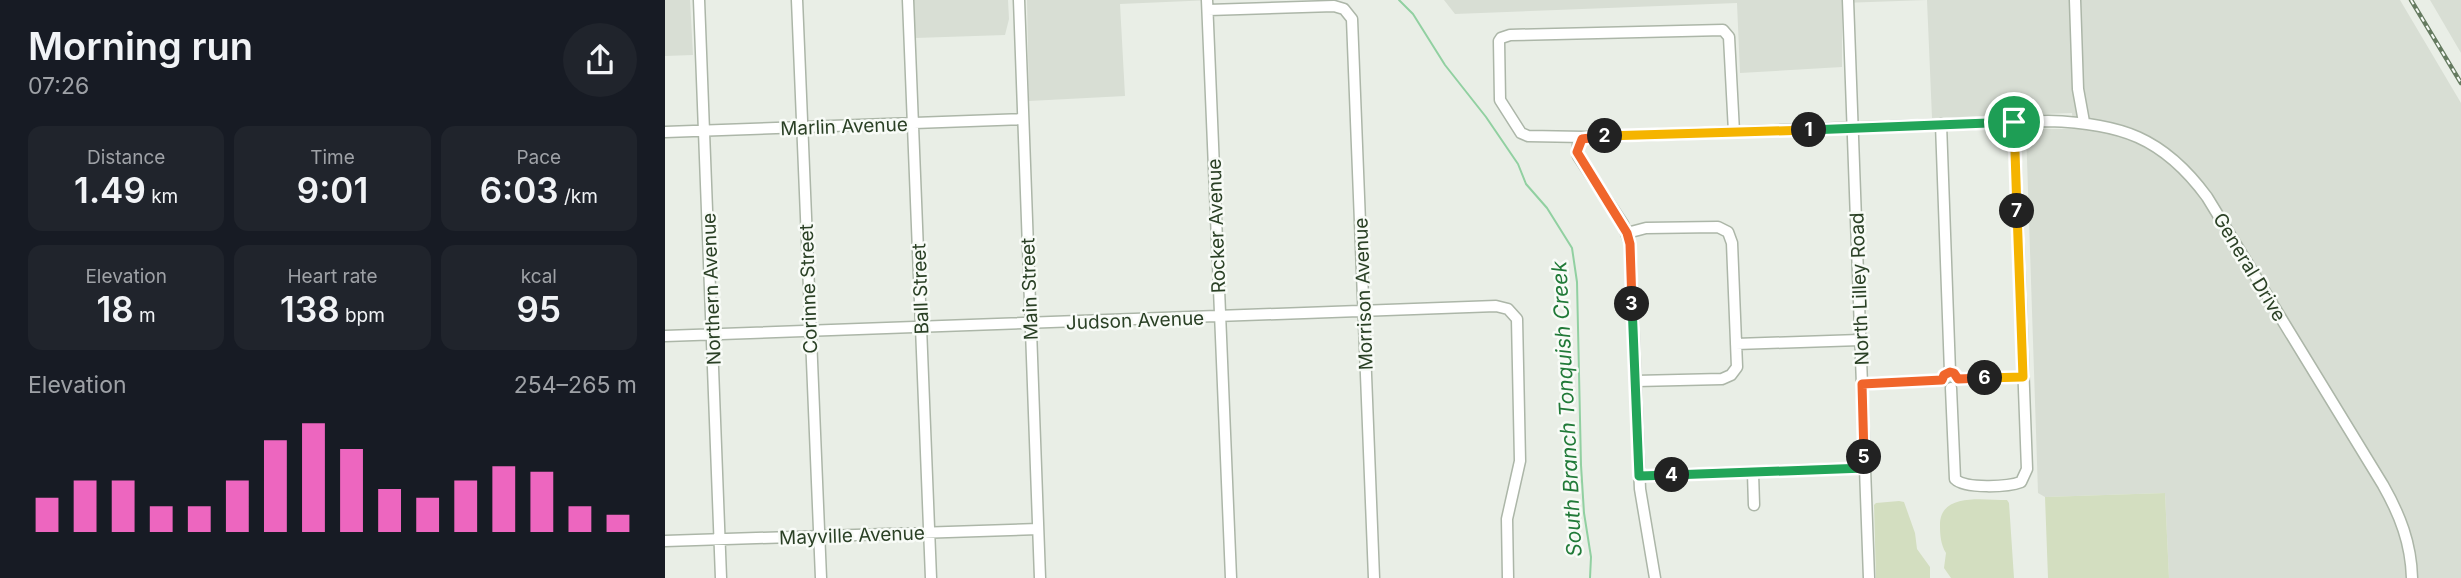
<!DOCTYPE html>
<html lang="en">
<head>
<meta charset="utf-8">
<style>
	body { margin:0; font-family:Inter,sans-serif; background:#20242c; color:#f1f3f6; height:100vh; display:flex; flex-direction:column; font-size:26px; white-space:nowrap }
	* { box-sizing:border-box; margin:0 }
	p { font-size:23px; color:#9ea1a6 }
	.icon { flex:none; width:38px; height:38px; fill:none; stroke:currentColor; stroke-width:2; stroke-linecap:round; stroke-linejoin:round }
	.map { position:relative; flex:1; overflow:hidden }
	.drawer { display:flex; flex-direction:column; background:#171b24; width:665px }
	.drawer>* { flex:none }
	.pin { position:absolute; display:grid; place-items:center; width:60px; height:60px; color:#fff; margin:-30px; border:4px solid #fff; border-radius:50%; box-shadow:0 2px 7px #0007 }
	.km { position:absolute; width:35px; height:35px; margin:-18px; border-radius:50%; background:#222; color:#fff; font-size:19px; line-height:35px; text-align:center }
	.round { display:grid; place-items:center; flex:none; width:74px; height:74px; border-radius:37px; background:#20242c }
	.summary { display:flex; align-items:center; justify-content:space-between; height:119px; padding:0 28px }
	h1 { font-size:38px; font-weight:600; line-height:52px }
	.figures { display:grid; grid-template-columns:repeat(3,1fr); gap:10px; height:119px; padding:7px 28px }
	.figures div { display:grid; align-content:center; border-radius:14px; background:#20242c; text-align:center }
	.figures b { font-size:35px; font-weight:600 }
	.figures small { font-size:19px; font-weight:400 }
	.figures p { font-size:19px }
	.chart { height:196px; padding:14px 28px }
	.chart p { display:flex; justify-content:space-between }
	.chart svg { width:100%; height:126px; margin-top:7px; stroke:#ed66bf; stroke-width:6 }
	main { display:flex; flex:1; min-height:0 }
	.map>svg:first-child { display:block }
</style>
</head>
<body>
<main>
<section class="drawer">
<div class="summary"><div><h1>Morning run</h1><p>07:26</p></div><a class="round"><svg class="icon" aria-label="share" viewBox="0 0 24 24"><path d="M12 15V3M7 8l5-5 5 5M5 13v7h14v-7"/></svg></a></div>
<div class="figures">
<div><p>Distance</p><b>1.49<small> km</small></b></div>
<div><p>Time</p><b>9:01</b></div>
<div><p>Pace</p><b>6:03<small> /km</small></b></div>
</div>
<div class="figures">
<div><p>Elevation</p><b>18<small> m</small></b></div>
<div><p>Heart rate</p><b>138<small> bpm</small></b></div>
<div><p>kcal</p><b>95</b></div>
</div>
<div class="chart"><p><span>Elevation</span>254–265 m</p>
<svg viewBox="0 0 160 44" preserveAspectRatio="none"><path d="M5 44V32M15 44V26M25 44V26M35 44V35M45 44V35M55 44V26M65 44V12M75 44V6M85 44V15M95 44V29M105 44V32M115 44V26M125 44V21M135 44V23M145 44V35M155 44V38"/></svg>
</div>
</section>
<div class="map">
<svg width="1796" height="578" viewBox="0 0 1796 578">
	<rect width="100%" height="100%" fill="#e9eee6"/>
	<path fill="#d8ded4" d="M 0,0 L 25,0 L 28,55 L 0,56 Z
		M 249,0 L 343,0 L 344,19 L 340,35 L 250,38 Z
		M 362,0 L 547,0 L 455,4 L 460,96 L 364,101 Z
		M 779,0 L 1735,0 L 1796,103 L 1796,578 L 1504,578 L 1500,493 L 1380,497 L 1373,493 L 1361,129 L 1408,129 L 1407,113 L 1267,118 L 1262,0 L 1177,3 L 1177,67 L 1075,73 L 1072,3 L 790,14 Z
		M 1765,0 L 1796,0 L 1796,53 Z"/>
	<path fill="#d3dec0" d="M 1500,493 L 1504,578 L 1383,578 L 1380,497 Z
		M 1342,500 L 1344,503 L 1349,578 L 1286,578 L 1279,568 L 1281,553 C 1276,545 1275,536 1275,526 C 1274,492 1318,500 1342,500 Z
		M 1234,501 L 1239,502 L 1250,533 L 1252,549 L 1265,567 L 1265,578 L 1211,578 L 1209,505 L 1211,503 Z"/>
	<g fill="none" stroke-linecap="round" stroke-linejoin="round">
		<path stroke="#91d0a1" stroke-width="2" d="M 734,0 L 748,14 L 780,65 L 821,117 L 853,164 L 861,184 L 882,208 L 907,248 L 912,282 L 916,465 L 919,513 L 926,557 L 925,578"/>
		<g stroke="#acb6a8" stroke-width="13">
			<path id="minor" d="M 34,0 L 56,578
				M 132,0 L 156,578
				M 243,0 L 266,578
				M 354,0 L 375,578
				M 542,0 L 566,578
				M 1183,0 L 1204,578
				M 1410,0 L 1413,89 L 1419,122
				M 543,10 L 669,6 L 679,9 L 687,19 L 709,578
				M 1276,124 L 1285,372
				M 0,132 L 357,119
				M 1069,132 L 1064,37 L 1058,30 L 845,35 L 836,38 L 834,41 L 835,100 L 856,133 L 863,136 L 920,137 L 1383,121 C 1455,123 1498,137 1542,197 L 1718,485 C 1735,515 1746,543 1747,578
				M 920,137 L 913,144 L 913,156 L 958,224 L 965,244 L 975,489 L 990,578
				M 962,233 L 981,228 L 1053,227 L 1063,232 L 1067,243 L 1072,367 L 1066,375 L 1057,379 L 971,381
				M 0,336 L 831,306 L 843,309 L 852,319 L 855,461 L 842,519 L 843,578
				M 1071,344 L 1195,340
				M 1293,379 L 1358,377
				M 1197,384 L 1277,380
				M 1286,388 L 1290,479 C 1300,489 1343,487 1356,482 L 1362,469 L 1349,122
				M 1088,473 L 1089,505
				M 974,476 L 1200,468
				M 0,541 L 373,529"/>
		</g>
		<use href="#minor" stroke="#fff" stroke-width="10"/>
		<g stroke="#657b60" stroke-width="4.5">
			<path id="rail" d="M 1746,0 L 1796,83"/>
		</g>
		<use href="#rail" stroke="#f8fbf7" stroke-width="2" stroke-dasharray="5" stroke-linecap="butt"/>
	</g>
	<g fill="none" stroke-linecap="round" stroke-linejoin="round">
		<g stroke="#fff" stroke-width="14">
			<path id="split-1" d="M 1144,130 L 1349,122"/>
		</g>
		<g stroke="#fff" stroke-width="14">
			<path id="split-2" d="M 940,136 L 1144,130"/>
		</g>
		<g stroke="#fff" stroke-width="14">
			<path id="split-3" d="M 940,136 L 917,139 L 912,152 L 962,233 L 965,244 L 967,304"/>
		</g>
		<g stroke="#fff" stroke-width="14">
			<path id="split-4" d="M 967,304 L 974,476 L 1007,475"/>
		</g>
		<g stroke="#fff" stroke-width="14">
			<path id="split-5" d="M 1007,475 L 1200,468 L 1199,457"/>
		</g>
		<g stroke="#fff" stroke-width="14">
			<path id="split-6" d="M 1199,457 L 1197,384 L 1277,380 L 1279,375 L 1285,372 L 1289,373 L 1293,379 L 1320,378"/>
		</g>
		<g stroke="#fff" stroke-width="14">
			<path id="split-7" d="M 1320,378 L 1358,377 L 1352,211"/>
		</g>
		<g stroke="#fff" stroke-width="14">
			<path id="split-8" d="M 1349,122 L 1352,211"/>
		</g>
		<use href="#split-1" stroke="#22a559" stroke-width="9"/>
		<use href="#split-2" stroke="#f5b400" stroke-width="9"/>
		<use href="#split-3" stroke="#f0652b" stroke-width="9"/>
		<use href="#split-4" stroke="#22a559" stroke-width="9"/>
		<use href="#split-5" stroke="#22a559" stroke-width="9"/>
		<use href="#split-6" stroke="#f0652b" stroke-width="9"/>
		<use href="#split-7" stroke="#f5b400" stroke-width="9"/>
		<use href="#split-8" stroke="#f5b400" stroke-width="9"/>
	</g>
	<g text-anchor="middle" stroke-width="5" stroke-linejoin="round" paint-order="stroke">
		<g font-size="19" fill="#2a4025" stroke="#f8fbf7">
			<text transform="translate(179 126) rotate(-2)" y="7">Marlin Avenue</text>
			<text transform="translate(551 226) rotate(-92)" y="7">Rocker Avenue</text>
			<text transform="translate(1585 267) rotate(59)" y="7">General Drive</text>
			<text transform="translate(46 289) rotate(-92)" y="7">Northern Avenue</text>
			<text transform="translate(143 289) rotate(-92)" y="7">Corinne Street</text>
			<text transform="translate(255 289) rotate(-92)" y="7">Ball Street</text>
			<text transform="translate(364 289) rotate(-92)" y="7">Main Street</text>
			<text transform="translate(1194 289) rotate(-92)" y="7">North Lilley Road</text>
			<text transform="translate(698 294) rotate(-92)" y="7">Morrison Avenue</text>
			<text transform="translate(470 320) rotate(-2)" y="7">Judson Avenue</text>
			<text transform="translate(187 535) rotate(-2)" y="7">Mayville Avenue</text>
		</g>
		<g font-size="21" font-style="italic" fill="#217a38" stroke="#f8fbf7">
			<text transform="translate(902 409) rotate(-93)" y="7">South Branch Tonquish Creek</text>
		</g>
	</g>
</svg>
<div class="pin" style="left:1349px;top:122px;background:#1e9e55"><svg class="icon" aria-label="arrive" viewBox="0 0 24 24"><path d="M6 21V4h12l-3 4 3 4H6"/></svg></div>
<b class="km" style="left:1144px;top:130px">1</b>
<b class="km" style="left:940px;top:136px">2</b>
<b class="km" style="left:967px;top:304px">3</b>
<b class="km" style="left:1007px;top:475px">4</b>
<b class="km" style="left:1199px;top:457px">5</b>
<b class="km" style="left:1320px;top:378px">6</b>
<b class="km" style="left:1352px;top:211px">7</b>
</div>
</main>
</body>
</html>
